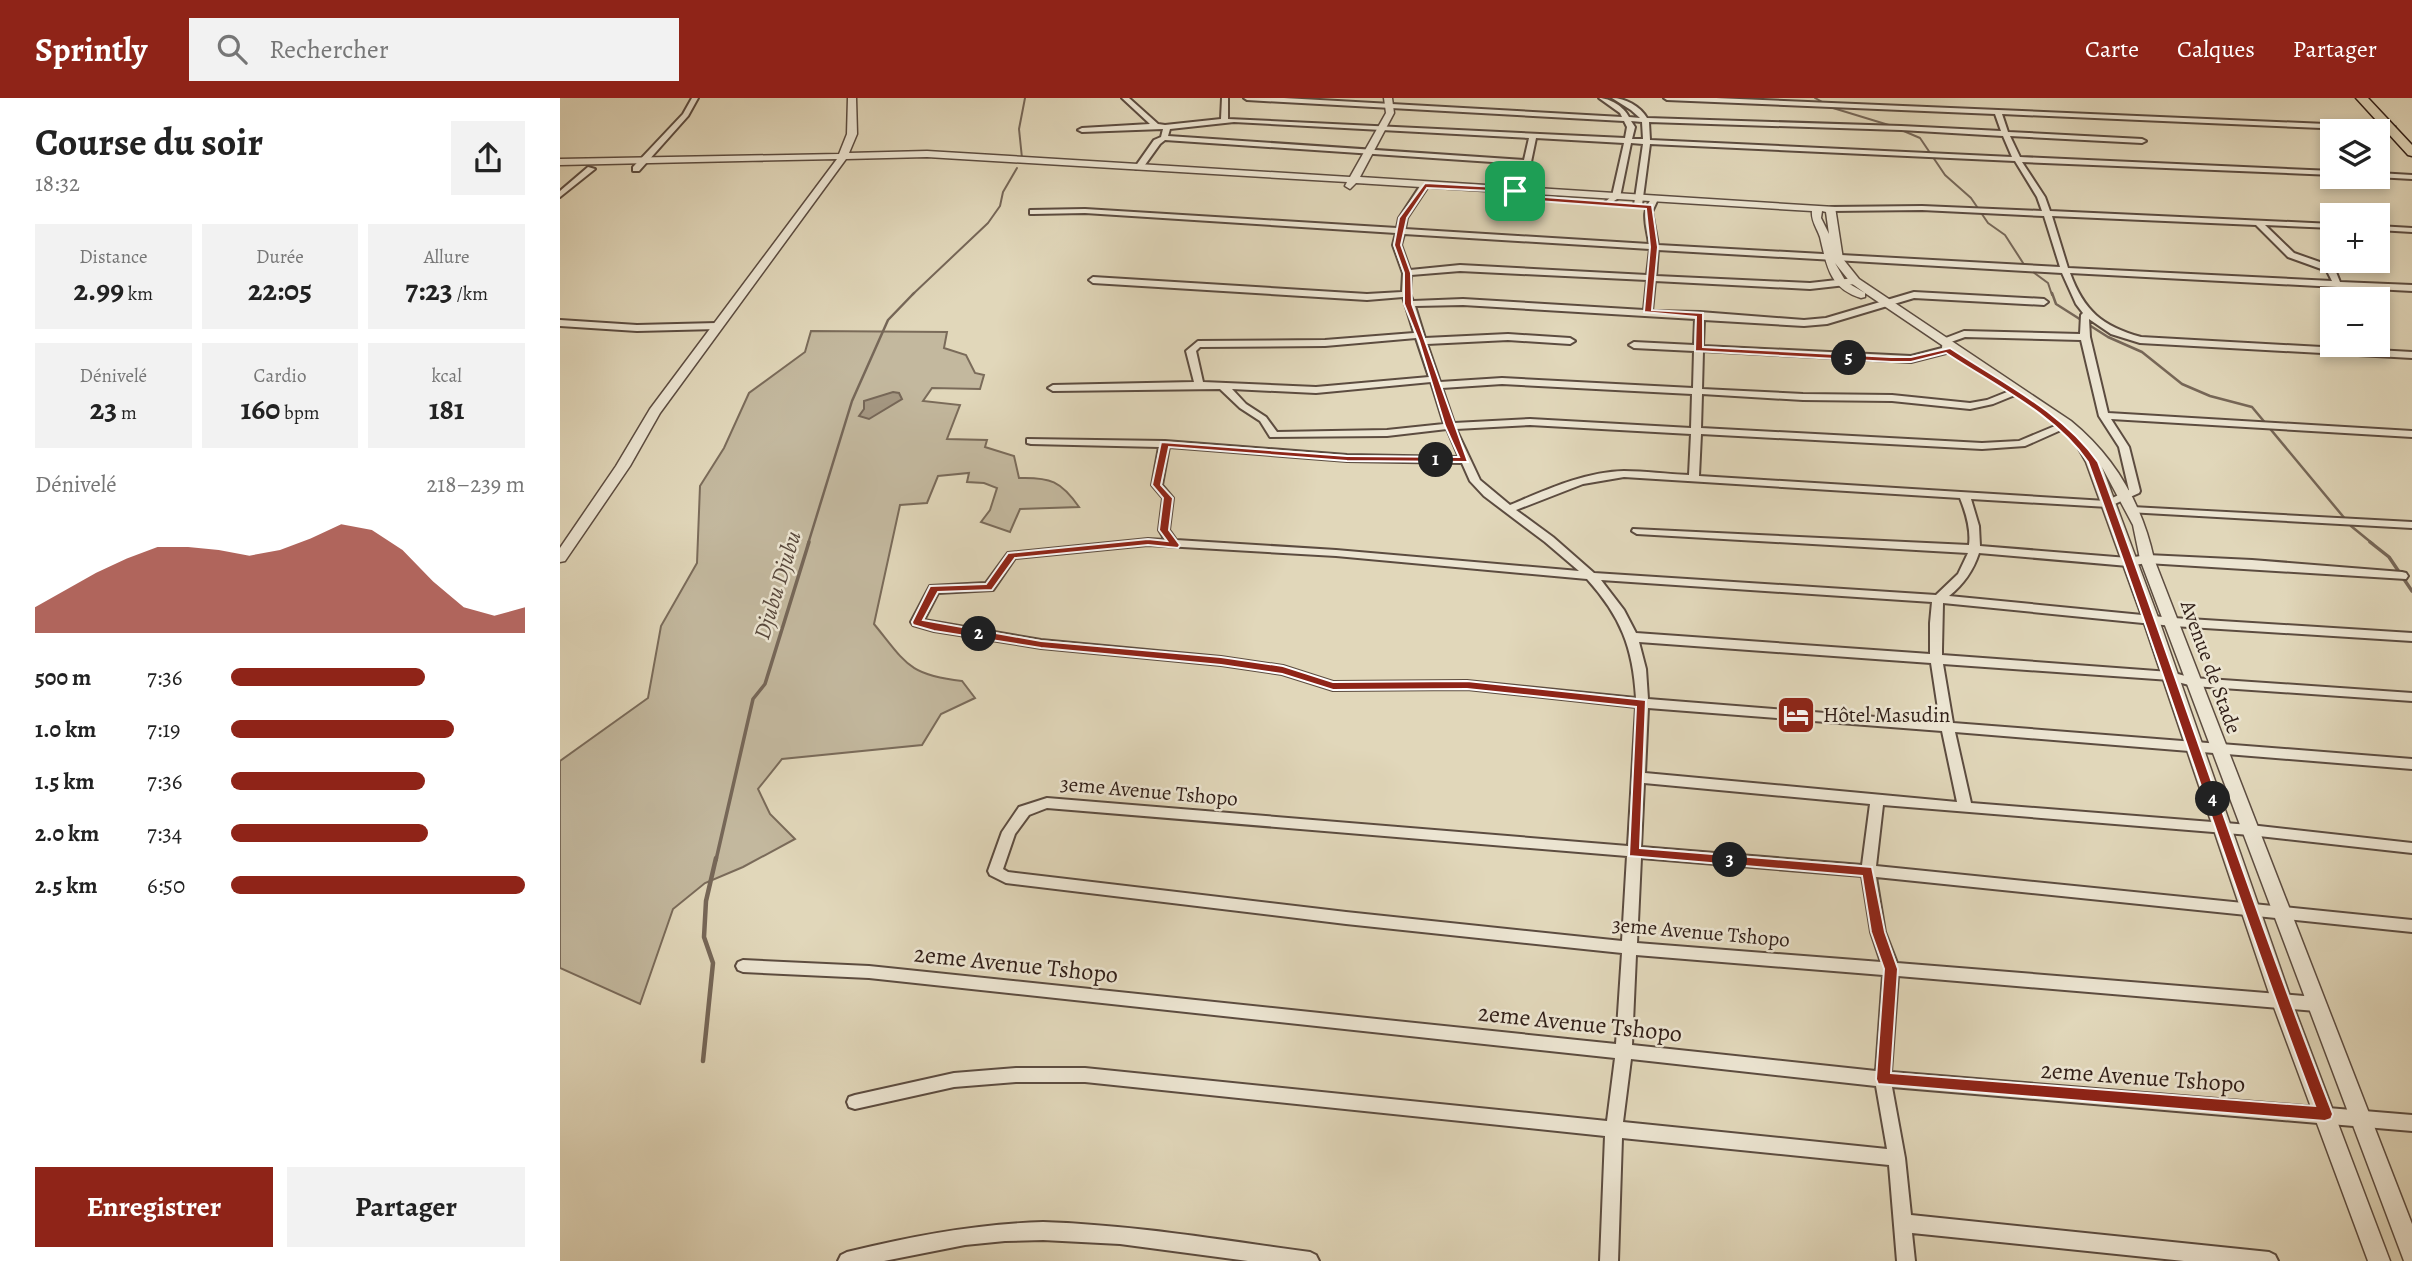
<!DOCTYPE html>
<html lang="fr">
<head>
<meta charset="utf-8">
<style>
	body { margin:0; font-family:Alegreya,serif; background:#f2f2f2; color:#222; height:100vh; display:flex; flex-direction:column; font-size:26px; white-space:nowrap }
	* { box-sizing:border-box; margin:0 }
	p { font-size:23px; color:#767676 }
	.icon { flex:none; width:38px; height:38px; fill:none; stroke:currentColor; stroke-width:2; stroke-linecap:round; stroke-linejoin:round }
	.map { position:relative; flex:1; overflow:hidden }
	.details { display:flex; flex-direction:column; background:#fff; width:560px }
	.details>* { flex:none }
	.fabs { position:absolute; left:1760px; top:21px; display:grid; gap:14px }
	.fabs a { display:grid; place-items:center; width:70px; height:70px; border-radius:0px; background:#fff; box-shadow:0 4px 10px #0003; font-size:35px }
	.pin { position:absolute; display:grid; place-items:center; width:60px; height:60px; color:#fff; margin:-30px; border-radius:14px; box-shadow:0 4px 10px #0006 }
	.km { position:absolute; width:35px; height:35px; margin:-18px; border-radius:50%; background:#222; color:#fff; font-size:19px; line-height:35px; text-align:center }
	.round { display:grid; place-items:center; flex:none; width:74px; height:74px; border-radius:0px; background:#f2f2f2 }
	.summary { display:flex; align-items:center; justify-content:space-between; height:119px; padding:0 35px }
	h1 { font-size:38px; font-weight:600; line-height:52px }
	.stats { display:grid; grid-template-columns:repeat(3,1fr); gap:10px; height:119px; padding:7px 35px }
	.stats div { display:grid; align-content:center; border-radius:0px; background:#f2f2f2; text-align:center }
	.stats b { font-size:30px; font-weight:600 }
	.stats small { font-size:19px; font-weight:400 }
	.stats p { font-size:19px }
	.chart { height:196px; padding:14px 35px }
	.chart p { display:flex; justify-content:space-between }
	.chart svg { width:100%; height:126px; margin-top:7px; fill:#8f2418; opacity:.7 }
	.primary-button { display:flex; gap:14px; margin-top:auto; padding:14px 35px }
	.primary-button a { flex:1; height:80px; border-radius:0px; background:#8f2418; color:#fff; font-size:28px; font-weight:600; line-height:80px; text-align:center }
	.primary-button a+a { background:#f2f2f2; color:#222 }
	ul { padding:0 35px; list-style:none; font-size:23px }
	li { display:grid; grid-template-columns:112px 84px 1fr; align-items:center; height:52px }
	li i { height:18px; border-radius:9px; background:#8f2418 }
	header { display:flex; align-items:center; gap:42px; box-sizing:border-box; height:98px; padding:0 35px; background:#8f2418; color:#fff }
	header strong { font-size:33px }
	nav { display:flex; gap:38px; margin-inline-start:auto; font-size:24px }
	.search { width:490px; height:63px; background:#f2f2f2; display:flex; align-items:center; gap:18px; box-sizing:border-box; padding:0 24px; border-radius:0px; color:#767676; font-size:26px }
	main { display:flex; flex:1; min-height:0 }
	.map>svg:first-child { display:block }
</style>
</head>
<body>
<header>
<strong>Sprintly</strong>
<div class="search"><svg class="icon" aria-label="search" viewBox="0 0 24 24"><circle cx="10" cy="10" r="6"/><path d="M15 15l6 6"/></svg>Rechercher</div>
<nav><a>Carte</a><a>Calques</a><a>Partager</a></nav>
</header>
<main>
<section class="details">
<div class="summary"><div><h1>Course du soir</h1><p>18:32</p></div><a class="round"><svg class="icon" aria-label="share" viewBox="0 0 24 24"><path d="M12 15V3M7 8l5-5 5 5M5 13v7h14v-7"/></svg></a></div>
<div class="stats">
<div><p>Distance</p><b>2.99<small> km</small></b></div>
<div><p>Durée</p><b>22:05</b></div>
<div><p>Allure</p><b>7:23<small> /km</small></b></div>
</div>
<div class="stats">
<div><p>Dénivelé</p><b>23<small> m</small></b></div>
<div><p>Cardio</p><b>160<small> bpm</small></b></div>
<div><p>kcal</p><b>181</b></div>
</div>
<div class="chart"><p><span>Dénivelé</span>218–239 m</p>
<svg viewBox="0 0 160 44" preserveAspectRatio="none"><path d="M0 44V35L10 29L20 23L30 18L40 14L50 14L60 15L70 17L80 15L90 11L100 6L110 8L120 15L130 26L140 35L150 38L160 35V44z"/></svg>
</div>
<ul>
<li><b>500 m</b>7:36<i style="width:66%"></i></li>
<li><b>1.0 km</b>7:19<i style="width:76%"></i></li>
<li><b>1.5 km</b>7:36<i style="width:66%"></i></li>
<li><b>2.0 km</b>7:34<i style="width:67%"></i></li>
<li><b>2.5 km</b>6:50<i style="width:100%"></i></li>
</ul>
<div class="primary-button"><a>Enregistrer</a><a>Partager</a></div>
</section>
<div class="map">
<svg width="1852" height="1163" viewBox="0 0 1852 1163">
	<rect width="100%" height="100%" fill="#e1d7ba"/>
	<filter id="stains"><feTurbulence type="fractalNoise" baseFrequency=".00286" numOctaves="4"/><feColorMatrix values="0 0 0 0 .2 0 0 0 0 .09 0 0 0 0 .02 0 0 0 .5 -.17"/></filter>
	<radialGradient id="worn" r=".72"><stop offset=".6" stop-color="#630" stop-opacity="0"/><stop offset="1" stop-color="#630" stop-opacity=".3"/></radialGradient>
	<path fill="#c3b89e" stroke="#7a6b5a" stroke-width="2" d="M 251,233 L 387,234 L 384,250 L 406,257 L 415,275 L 424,277 L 420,291 L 372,290 L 363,303 L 400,307 L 387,341 L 427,342 L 425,349 L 454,358 L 459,380 C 490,379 501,383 519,409 L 460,411 L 450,434 L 421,424 L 430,412 L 437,390 L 424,385 L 407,384 L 409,375 L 378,378 L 367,405 L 340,407 L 314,526 C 346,565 348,577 402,583 L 415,600 L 381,616 L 362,647 L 222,661 L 198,691 L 210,716 L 235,741 L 183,769 L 145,785 L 113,811 L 80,906 L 0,870 L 0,663 L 88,600 L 101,528 L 137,465 L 140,388 L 164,350 L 189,295 L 245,254 Z"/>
	<path fill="#a59883" stroke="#766758" stroke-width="2" d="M 333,294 L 339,295 L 342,301 L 309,321 L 299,318 L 304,311 L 304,303 Z"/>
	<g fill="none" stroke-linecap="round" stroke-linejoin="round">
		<path stroke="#766758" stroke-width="2" d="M 1255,0 L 1273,10 L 1332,28
			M 1339,31 L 1360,40 L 1385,77 L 1411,100 L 1428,125 L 1445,137 L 1465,168 L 1488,185 L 1492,197
			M 462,60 L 459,31 L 465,0
			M 352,197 L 428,125 L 440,108 L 443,94 L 457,70"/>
		<path stroke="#766758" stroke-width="2.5" d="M 1492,195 L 1496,206 L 1548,239 L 1582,254 L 1622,286 L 1650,298 L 1692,309 L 1791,428 L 1813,446
			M 248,446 L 292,303 L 328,222 L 354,195"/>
		<path stroke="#766758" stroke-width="3.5" d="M 1810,444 L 1829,459 L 1852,493
			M 156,762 L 193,601 L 205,586 L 249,444"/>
		<path stroke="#766758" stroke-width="4.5" d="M 143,963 L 153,865 L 144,839 L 146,803 L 156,760"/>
		<g stroke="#5c4c40" stroke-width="4">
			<path id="minor" d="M 132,0 L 138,0 L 128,18 L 79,73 L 73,73 L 73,69 L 123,16 Z
				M 562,0 L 569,0 L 598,26 L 605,27 L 661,21 L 662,0 L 668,0 L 668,21 L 1065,40 L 1067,29 L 1064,23 L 687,2 L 684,0 L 724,0 L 1062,19 L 1060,15 L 1039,0 C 1050,0 1064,9 1069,19 L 1080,20 L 1071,12 L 1052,0 C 1065,0 1080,8 1087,20 L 1341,28 L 1441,33 L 1435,16 L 1107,2 L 1104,0 L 1156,0 L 1835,29 L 1835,33 L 1832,33 L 1442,16 L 1448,34 L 1582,41 L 1586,43 L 1582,45 L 1450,38 L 1460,59 L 1773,73 L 1773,77 L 1462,64 L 1485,99 L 1490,113 L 1773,126 L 1773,130 L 1705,127 L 1734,155 L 1774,169 L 1780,184 L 1852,187 L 1852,193 L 1510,175 C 1524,213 1542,228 1581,239 L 1852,254 L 1852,260 L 1580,245 L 1551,236 L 1529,221 L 1530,239 L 1548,315 L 1852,333 L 1852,339 L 1551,321 L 1569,349 L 1580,393 L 1579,395 L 1548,409 L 1411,401 L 1419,428 L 1420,448 L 1568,460 L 1587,457 L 1692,462 L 1842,474 L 1846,475 L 1848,478 L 1846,481 L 1587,465 L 1568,468 L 1419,455 C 1413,473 1404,486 1389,498 L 1613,520 L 1852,535 L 1852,543 L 1613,528 L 1383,505 L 1382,551 L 1382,557 L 1610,574 L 1633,580 L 1852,595 L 1852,603 L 1633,588 L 1610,582 L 1383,566 L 1393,625 L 1852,661 L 1852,671 L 1395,634 L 1411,705 L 1690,727 L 1852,745 L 1852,755 L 1690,737 L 1323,707 L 1316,768 L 1852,822 L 1852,834 L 1316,779 L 1325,834 L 1337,865 L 1756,899 L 1761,901 L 1764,906 L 1761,911 L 1756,913 L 1338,878 L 1331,974 L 1852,1017 L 1852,1033 L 1332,989 L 1345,1060 L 1351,1117 L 1709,1154 L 1715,1157 L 1718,1163 L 1624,1163 L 1352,1135 L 1355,1163 L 1337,1163 L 1329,1067 L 1062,1040 L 1058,1163 L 1040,1163 L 1045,1038 L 525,984 L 456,984 L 394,989 L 295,1011 L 289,1009 L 287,1004 L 289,999 L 295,997 L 394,975 L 456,970 L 525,970 L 1047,1023 L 1055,960 L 309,880 L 183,874 L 178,872 L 176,868 L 178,864 L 183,862 L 309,868 L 1056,946 L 1062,855 L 786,826 L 446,785 L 430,777 L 428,773 L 442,734 L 459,709 L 487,700 L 1068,748 L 1076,609 L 907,591 L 773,592 L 722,576 L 661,567 L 481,550 L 374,533 L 353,527 L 351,524 L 370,488 L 426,485 L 448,455 L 588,441 L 605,442 L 599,432 L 603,400 L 592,387 L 599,349 L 471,346 L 467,345 L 467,341 L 605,343 L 787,357 L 899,359 L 887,331 L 827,338 L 710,339 L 700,323 L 680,310 L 660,291 L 493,293 L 488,290 L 493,287 L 634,284 L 626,253 L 638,243 L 765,242 L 854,235 L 843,199 L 807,202 L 533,185 L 529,182 L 533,179 L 807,196 L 842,194 L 843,175 L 833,147 L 836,135 L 525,115 L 473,116 L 470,116 L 470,112 L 525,111 L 837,130 L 839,120 L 862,85 L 865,85 L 869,87 L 847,120 L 845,131 L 1089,146 C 1087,129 1079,111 1094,99 L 1098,101 L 1092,114 L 1098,147 L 1500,169 L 1484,118 L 1362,112 L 1271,113 L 1267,111 L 1271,109 L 1362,108 L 1482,113 L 1477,99 L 1455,63 L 1090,46 L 1082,107 L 1078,109 L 1074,107 L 1083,46 L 1071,45 L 1060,99 L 1048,107 L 1044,105 L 1052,98 L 1064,45 L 976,40 L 971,64 L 956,99 L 952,101 L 948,99 L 962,66 L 605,42 L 600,46 L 582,71 L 576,71 L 575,69 L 594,42 L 601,39 L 603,31 L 522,34 L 518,32 L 522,30 L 590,26 ZM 1071,23 L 1082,24 L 1083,41 L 1072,41 L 1075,29 ZM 674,24 L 969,40 L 964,62 L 608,38 L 610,31 ZM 1089,24 L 1341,32 L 1443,38 L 1452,59 L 1090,42 ZM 1492,118 L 1696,127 L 1728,159 L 1767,173 L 1772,183 L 1508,170 ZM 844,136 L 1090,151 L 1087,177 L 900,167 L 850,172 L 841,147 ZM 1098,152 L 1502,175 L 1516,206 L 1523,215 L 1521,217 L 1520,236 L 1404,233 L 1383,241 L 1382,250 L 1351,258 L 1143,248 L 1144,222 L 1244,228 L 1267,226 L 1354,200 L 1484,207 L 1488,204 L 1484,201 L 1354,194 L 1266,220 L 1244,222 L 1140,214 L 1092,213 L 1095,183 L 1250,191 L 1295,186 L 1299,183 L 1295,180 L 1250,185 L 1096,178 ZM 900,173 L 1087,182 L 1084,212 L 903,201 L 853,203 L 850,196 L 851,177 ZM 903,207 L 1135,221 L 1134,247 L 1074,244 L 1069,247 L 1074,250 L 1134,253 L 1133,290 L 942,280 L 880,284 L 867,246 L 948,242 L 1010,246 L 1015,243 L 1010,240 L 948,236 L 865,240 L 855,208 ZM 1405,239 L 1521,242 L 1539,318 L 1559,349 L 1569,392 L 1546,403 L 1139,378 L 1141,336 L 1422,351 L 1465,348 L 1510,328 L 1510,324 L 1507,323 L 1459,343 L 1422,345 L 1141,330 L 1142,296 L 1243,302 L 1332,303 L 1410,311 L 1433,306 L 1460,295 L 1460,291 L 1457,290 L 1427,302 L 1410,305 L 1332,297 L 1243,296 L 1142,291 L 1143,253 L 1351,264 L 1390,254 L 1391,244 ZM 856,240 L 869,279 L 756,289 L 643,284 L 636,253 L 640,249 L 765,248 ZM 871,284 L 884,326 L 827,332 L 717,334 L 706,319 L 686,306 L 672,291 L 756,295 ZM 942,286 L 1132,296 L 1131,330 L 970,321 L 894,325 L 882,290 ZM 970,327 L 1131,336 L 1129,377 C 1107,376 1085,373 1064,373 C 1024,374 986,392 950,407 L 920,382 L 896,331 ZM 609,349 L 787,363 L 902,365 L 910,383 L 924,398 L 985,444 L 1019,473 L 776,452 L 616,442 L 609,432 L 613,400 L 602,387 ZM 1064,379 L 1400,400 C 1406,415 1411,431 1409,447 L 1073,431 L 1072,433 L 1077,436 L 1408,455 L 1398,476 L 1376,497 L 1034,475 L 993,439 L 956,412 L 1023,386 ZM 588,447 L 776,458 L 1027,481 C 1061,519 1073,549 1076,600 L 907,583 L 773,584 L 723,568 L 661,559 L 481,542 L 364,522 L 378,495 L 433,492 L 455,460 ZM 1041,482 L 1372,504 L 1370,525 L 1370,556 L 1076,535 L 1064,512 ZM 1079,544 L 1371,565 L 1380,624 L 1088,601 L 1086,571 ZM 1088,610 L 1382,633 L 1397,704 L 1085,675 ZM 1084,685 L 1310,706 L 1302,767 L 1081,749 ZM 487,710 L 1067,758 L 1062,843 L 786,814 L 448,774 L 443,771 L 455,736 L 469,717 ZM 1081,760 L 1302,778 L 1311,834 L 1321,864 L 1077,845 ZM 1076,857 L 1323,877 L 1316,973 L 1072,947 ZM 1071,961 L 1316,988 L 1327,1051 L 1063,1024 Z
				M 28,69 L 35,71 L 0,99 L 0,93 Z
				M 1818,75 L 1852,77 L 1852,81 L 1816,79 L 1818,79 Z
				M 1818,128 L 1852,130 L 1852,134 L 1818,132 Z
				M 0,222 L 77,227 L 157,225 L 161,228 L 157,231 L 77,233 L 0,228 Z
				M 1572,409 L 1852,424 L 1852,430 L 1568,414 L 1567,412 Z
				M 483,1124 C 573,1127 661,1142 750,1154 L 756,1157 L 759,1163 L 688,1163 L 560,1146 L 483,1142 L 445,1143 L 405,1147 L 324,1163 L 278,1163 L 281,1157 L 287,1154 C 352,1138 416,1126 483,1124 Z"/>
		</g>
		<g stroke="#5c4c40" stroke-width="3">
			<path id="tertiary" d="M 288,0 L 296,0 L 297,36 L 289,55 L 367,53 L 790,79 L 826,15 L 824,0 L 832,0 L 834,15 L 800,79 L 1275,109 L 1283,161 L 1299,181 L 1511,323 C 1555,359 1582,406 1594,461 L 1852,1126 L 1852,1163 L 1844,1163 L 1841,1155 L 1580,461 L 1573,427 L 1542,369 L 1599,522 L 1732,904 L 1830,1163 L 1808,1163 L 1712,904 L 1583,522 L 1526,364 L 1518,350 L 1524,346 L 1503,329 L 1305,195 L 1305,199 L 1301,200 C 1269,190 1267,168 1260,139 C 1257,130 1251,123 1252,113 L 796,85 L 790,91 L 785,88 L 787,84 L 367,59 L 286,61 L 100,315 L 70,368 L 5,463 L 0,464 L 0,450 L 56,368 L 90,311 L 277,61 L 0,67 L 0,61 L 279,56 L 287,36 ZM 1262,113 L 1266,114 L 1269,136 L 1261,120 ZM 1275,165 L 1291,185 L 1305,195 L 1286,184 Z"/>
		</g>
		<g stroke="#301e17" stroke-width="3">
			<path id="trunk" d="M 1796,0 L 1808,0 L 1852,47 L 1852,58 L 1848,57 Z"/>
		</g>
		<use href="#minor" fill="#ece5d2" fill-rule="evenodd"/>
		<use href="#tertiary" fill="#ece5d2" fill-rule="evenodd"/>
		<use href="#trunk" fill="#e1d7ba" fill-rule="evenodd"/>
	</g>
	<path fill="#8f2418" stroke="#fff" stroke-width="2" fill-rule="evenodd" d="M 865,85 L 955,90 L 959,93 L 957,97 L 1092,107 L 1098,149 L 1092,212 L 1143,215 L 1143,249 L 1331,259 L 1351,259 L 1390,250 C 1441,284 1502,313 1538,364 C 1618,580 1689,800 1773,1016 L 1771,1021 L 1765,1023 L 1318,986 L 1316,981 L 1324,871 L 1311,834 L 1302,778 L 1069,758 L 1076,609 L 907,591 L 773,592 L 722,576 L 661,567 L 481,550 L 374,533 L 353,527 L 352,524 L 370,488 L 426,486 L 448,455 L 588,441 L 607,443 L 599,432 L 603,400 L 592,387 L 601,344 L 787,358 L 899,359 L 885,328 L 859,243 L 844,206 L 844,175 L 834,147 L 839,120 ZM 867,90 L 951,94 L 949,99 L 952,101 L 1086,111 L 1090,149 L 1084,214 L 1136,219 L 1135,253 L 1331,264 L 1351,264 L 1386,255 C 1434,287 1495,316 1528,364 C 1606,578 1674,795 1755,1008 L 1331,975 L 1338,871 L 1325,834 L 1312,769 L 1080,750 L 1086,602 L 907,583 L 773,584 L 723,568 L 661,559 L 481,543 L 363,522 L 378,494 L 432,492 L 455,460 L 588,447 L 618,450 L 620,447 L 609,432 L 613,400 L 601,387 L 609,349 L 787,363 L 908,364 L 852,206 L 851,175 L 841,147 L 847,120 Z"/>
	<defs>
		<g id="hotel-square" transform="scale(2.0125)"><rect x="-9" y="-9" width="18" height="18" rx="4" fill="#8f2418" stroke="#ece5d2"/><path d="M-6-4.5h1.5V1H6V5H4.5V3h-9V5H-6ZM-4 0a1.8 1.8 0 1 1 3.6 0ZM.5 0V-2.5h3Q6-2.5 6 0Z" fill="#fff"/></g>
	</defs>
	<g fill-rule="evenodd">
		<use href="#hotel-square" x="1236" y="617"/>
	</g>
	<g text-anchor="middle" stroke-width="5" stroke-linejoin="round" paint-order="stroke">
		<g font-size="21" fill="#301e17" stroke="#ece5d2">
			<text transform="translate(1651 569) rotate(70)" y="7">Avenue de Stade</text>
			<text transform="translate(589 693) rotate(5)" y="7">3eme Avenue Tshopo</text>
			<text transform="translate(1141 834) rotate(5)" y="7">3eme Avenue Tshopo</text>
		</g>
		<g font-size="21" fill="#301e17" stroke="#ece5d2" text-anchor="start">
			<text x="1263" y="624">Hôtel Masudin</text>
		</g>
		<g font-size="23" font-style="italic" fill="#59493d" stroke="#ece5d2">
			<text transform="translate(217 487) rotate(-73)" y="8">Djubu Djubu</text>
		</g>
		<g font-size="24" fill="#301e17" stroke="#ece5d2">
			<text transform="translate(456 866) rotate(6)" y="8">2eme Avenue Tshopo</text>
			<text transform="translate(1020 925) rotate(6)" y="8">2eme Avenue Tshopo</text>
			<text transform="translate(1583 979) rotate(4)" y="8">2eme Avenue Tshopo</text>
		</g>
	</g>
	<rect width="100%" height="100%" filter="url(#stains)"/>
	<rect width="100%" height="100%" fill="url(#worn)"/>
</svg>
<div class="fabs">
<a><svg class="icon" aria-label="layers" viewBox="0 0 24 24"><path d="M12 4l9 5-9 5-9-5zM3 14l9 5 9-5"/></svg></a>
<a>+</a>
<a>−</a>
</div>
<div class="pin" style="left:955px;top:93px;background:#1e9e55"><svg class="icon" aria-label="arrive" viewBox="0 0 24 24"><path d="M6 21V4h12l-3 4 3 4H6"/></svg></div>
<b class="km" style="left:876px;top:362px">1</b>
<b class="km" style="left:419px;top:536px">2</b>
<b class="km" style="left:1170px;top:762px">3</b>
<b class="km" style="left:1653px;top:701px">4</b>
<b class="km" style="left:1289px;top:260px">5</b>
</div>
</main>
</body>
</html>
